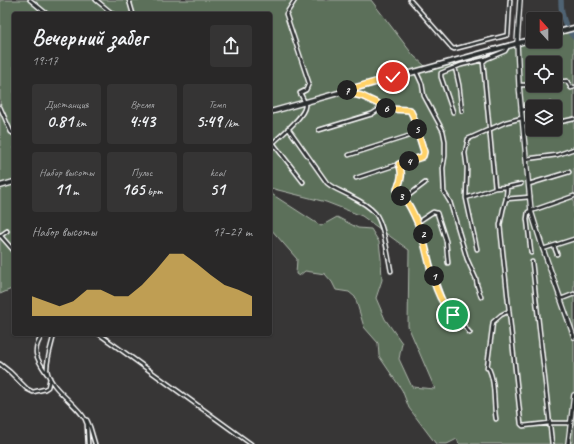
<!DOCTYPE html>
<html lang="ru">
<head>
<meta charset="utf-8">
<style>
	body { margin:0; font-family:Caveat,sans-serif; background:#353434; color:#f1f3f6; height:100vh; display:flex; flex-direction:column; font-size:15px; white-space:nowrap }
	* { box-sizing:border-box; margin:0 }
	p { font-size:13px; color:#a5a6a8 }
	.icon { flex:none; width:22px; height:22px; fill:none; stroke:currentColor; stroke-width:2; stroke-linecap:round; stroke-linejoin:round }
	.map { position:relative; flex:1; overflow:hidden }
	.drawer { position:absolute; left:12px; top:12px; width:260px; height:324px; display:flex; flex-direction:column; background:#292828; border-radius:4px; box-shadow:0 1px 3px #0004,0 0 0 1px #454445 }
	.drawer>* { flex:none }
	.needle { width:26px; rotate:339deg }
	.tools { position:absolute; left:526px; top:12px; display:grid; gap:8px }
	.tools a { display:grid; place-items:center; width:36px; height:36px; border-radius:4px; background:#292828; box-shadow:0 1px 3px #0004,0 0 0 1px #454445; font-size:20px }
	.pin { position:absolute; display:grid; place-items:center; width:34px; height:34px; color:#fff; margin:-17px; border:2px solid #fff; border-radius:50%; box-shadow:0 1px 4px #0007 }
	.km { position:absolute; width:20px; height:20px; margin:-10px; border-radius:50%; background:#222; color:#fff; font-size:11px; line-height:20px; text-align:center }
	.round { display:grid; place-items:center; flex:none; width:42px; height:42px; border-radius:4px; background:#353434 }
	.summary { display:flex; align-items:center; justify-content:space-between; height:68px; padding:0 20px }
	h1 { font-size:22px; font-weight:700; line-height:30px }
	.figures { display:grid; grid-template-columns:repeat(3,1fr); gap:6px; height:68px; padding:4px 20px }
	.figures div { display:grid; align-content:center; border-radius:4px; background:#353434; text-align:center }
	.figures b { font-size:17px; font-weight:700 }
	.figures small { font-size:11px; font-weight:400 }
	.figures p { font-size:11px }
	.chart { height:112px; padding:8px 20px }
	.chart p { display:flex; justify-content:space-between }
	.chart svg { width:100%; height:72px; margin-top:4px; fill:#ffd166; opacity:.7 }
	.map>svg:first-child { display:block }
</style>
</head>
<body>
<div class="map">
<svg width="574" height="444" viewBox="0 0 574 444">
	<rect width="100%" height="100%" fill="#373636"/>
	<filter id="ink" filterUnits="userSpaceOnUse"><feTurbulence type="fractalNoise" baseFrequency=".025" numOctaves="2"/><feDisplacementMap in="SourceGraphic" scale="8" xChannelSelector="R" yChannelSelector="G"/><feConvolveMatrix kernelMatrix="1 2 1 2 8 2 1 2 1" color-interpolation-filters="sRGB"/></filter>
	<g filter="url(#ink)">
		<path fill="#5c6f5a" stroke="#aeb7ac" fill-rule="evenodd" d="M 0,0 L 371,0 L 413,55 L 427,68 L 533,41 L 555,41 L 555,33 L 574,28 L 574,444 L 459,444 L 457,439 L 447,444 L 436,444 L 409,408 L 402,390 L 379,356 L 378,343 L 364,327 L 355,297 L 349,292 L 336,290 L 332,282 L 325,274 L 305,271 L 299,276 L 296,274 L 297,259 L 270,228 L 270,193 L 321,226 L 337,217 L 358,228 L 371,229 L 379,242 L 381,259 L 382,280 L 376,298 L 385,319 L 402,343 L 399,359 L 412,387 L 435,389 L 408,326 L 409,250 L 362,216 L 326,202 L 270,188 L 270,14 L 14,14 L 14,288 L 0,294 ZM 533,63 L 555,63 L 555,85 L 533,85 ZM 533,107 L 555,107 L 555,129 L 533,129 Z"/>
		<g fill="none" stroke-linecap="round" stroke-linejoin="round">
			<path stroke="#506373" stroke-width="5.5" d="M 561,0 C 561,14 564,27 574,37"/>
			<g stroke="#fff" stroke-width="5.5">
				<path id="street" d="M 30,0 L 47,14
					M 96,0 L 113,14
					M 129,0 L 133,14
					M 295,0 L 286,14 L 309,83 L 306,90 L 300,93 C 302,97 305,101 305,106 C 304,117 281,135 273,143 L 303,182
					M 410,0 L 452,48 L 454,49 L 508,35 L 510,0
					M 455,67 L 459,85 L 462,111
					M 416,71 L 422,84 L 424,96 L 443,131 L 445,141 L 445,156 L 443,168 L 444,192 L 450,202 L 467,259 L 476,279 L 477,285 L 481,297
					M 555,82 L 567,81 L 571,88 L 574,87
					M 519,85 L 533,85
					M 347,91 L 353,94 L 373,101 L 389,109 L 410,110 L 413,116 L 418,133 L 349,155
					M 0,107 L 11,132 L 14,134
					M 536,107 L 550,104
					M 521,110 L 533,108
					M 453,112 L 441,77 L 441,73 L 461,65 L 486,59
					M 555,123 L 574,119
					M 523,124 L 533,124
					M 288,128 L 327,183 C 335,190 344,192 352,197 C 360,201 369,206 375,213 C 384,224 388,256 391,271
					M 319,130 L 372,114 L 384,106
					M 270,146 L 273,143
					M 526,159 L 557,155 L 574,149
					M 399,164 L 423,156 L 424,152 L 418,133
					M 356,178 L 399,164 L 402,176 L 397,188 L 397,192 L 409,205 L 422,232 L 432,270 L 442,299 L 446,309 L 460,321 L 470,333
					M 529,184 L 569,172
					M 507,187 L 521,184
					M 495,188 L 507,187 L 506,199
					M 530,197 L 506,199 L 503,210 L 500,225 L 521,424 L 523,426 L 550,423 L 570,423
					M 466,198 L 467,168 L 465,153 L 468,139 L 506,122 L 522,118
					M 404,199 L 425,183
					M 418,222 L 433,212 L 437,213 L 446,241 L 448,263
					M 0,235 L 14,251
					M 0,236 L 7,231
					M 554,246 L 557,254
					M 477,249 L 466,198 L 495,188 L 483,62 L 486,59 L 505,51 L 508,46
					M 543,249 L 574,239
					M 531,253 L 527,219 L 528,212 L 574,196
					M 532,262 L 552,444
					M 561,299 L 574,294
					M 43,334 C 31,351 36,358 47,374
					M 54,334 C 52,344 46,361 47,370 C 50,389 76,403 85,419 L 87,424 L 88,444
					M 99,334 L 251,444
					M 0,364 L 10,372 L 27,389 L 33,392 L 45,389 L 48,387 L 50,378
					M 488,367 C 496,382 493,402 496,419
					M 487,368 L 493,322 L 501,315 L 507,312 L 509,313
					M 87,420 L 90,427 L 95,444"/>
			</g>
			<g stroke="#fff" stroke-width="6">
				<path id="secondary" d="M 520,0 L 517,43 L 519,85 L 531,211 L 543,249 L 574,337
					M 568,444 L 574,395"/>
			</g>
			<g stroke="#fff" stroke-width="7">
				<path id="primary" d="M 555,33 L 574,28
					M 270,112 L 533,39
					M 0,186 L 14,182"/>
			</g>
			<use href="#street" stroke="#2a2d2e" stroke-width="2.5"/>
			<use href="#secondary" stroke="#2a2d2e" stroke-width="3.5"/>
			<use href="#primary" stroke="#2a2d2e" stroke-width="4"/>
		</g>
	</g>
	<g fill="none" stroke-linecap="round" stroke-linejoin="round" filter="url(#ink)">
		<g stroke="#fff" stroke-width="8">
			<path id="route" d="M 393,77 L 347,90 L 353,94 L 362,96 L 389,109 L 410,110 L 413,116 L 424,152 L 423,156 L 422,157 L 399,164 C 402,170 402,175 400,182 C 399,184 397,187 397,190 C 398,194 402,197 405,200 C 410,205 415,217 418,224 C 430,252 430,294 453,315"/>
		</g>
		<use href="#route" stroke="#ffd166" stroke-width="5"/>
	</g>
</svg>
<div class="tools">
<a><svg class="needle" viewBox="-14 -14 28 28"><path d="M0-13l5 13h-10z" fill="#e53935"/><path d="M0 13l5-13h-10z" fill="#a5a6a8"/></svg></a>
<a><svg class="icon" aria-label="locate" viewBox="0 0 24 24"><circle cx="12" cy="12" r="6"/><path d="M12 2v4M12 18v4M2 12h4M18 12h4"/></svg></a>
<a><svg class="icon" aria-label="layers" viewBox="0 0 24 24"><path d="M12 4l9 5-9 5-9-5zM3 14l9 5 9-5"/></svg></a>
</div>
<div class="pin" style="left:453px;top:315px;background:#1e9e55"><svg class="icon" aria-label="arrive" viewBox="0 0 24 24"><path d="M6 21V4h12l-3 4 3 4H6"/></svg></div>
<div class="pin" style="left:393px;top:77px;background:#d93025"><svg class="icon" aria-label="check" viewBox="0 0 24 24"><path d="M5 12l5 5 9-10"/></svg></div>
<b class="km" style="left:434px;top:276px">1</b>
<b class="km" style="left:423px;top:234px">2</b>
<b class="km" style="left:401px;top:196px">3</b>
<b class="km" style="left:409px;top:161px">4</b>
<b class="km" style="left:417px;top:129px">5</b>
<b class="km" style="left:386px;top:108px">6</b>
<b class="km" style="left:347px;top:90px">7</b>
<section class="drawer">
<div class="summary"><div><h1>Вечерний забег</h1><p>19:17</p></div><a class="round"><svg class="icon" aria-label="share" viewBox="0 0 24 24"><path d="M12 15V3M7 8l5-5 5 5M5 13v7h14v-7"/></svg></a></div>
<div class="figures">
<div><p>Дистанция</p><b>0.81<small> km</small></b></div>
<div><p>Время</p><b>4:43</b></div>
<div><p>Темп</p><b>5:49<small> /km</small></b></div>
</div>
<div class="figures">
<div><p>Набор высоты</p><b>11<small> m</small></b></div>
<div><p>Пульс</p><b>165<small> bpm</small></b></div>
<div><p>kcal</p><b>51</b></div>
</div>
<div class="chart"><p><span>Набор высоты</span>17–27 m</p>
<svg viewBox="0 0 160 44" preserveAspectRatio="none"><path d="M0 44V32L10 35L20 38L30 35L40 28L50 28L60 32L70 32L80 25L90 16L100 6L110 6L120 12L130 19L140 25L150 28L160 32V44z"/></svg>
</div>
</section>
</div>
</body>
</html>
